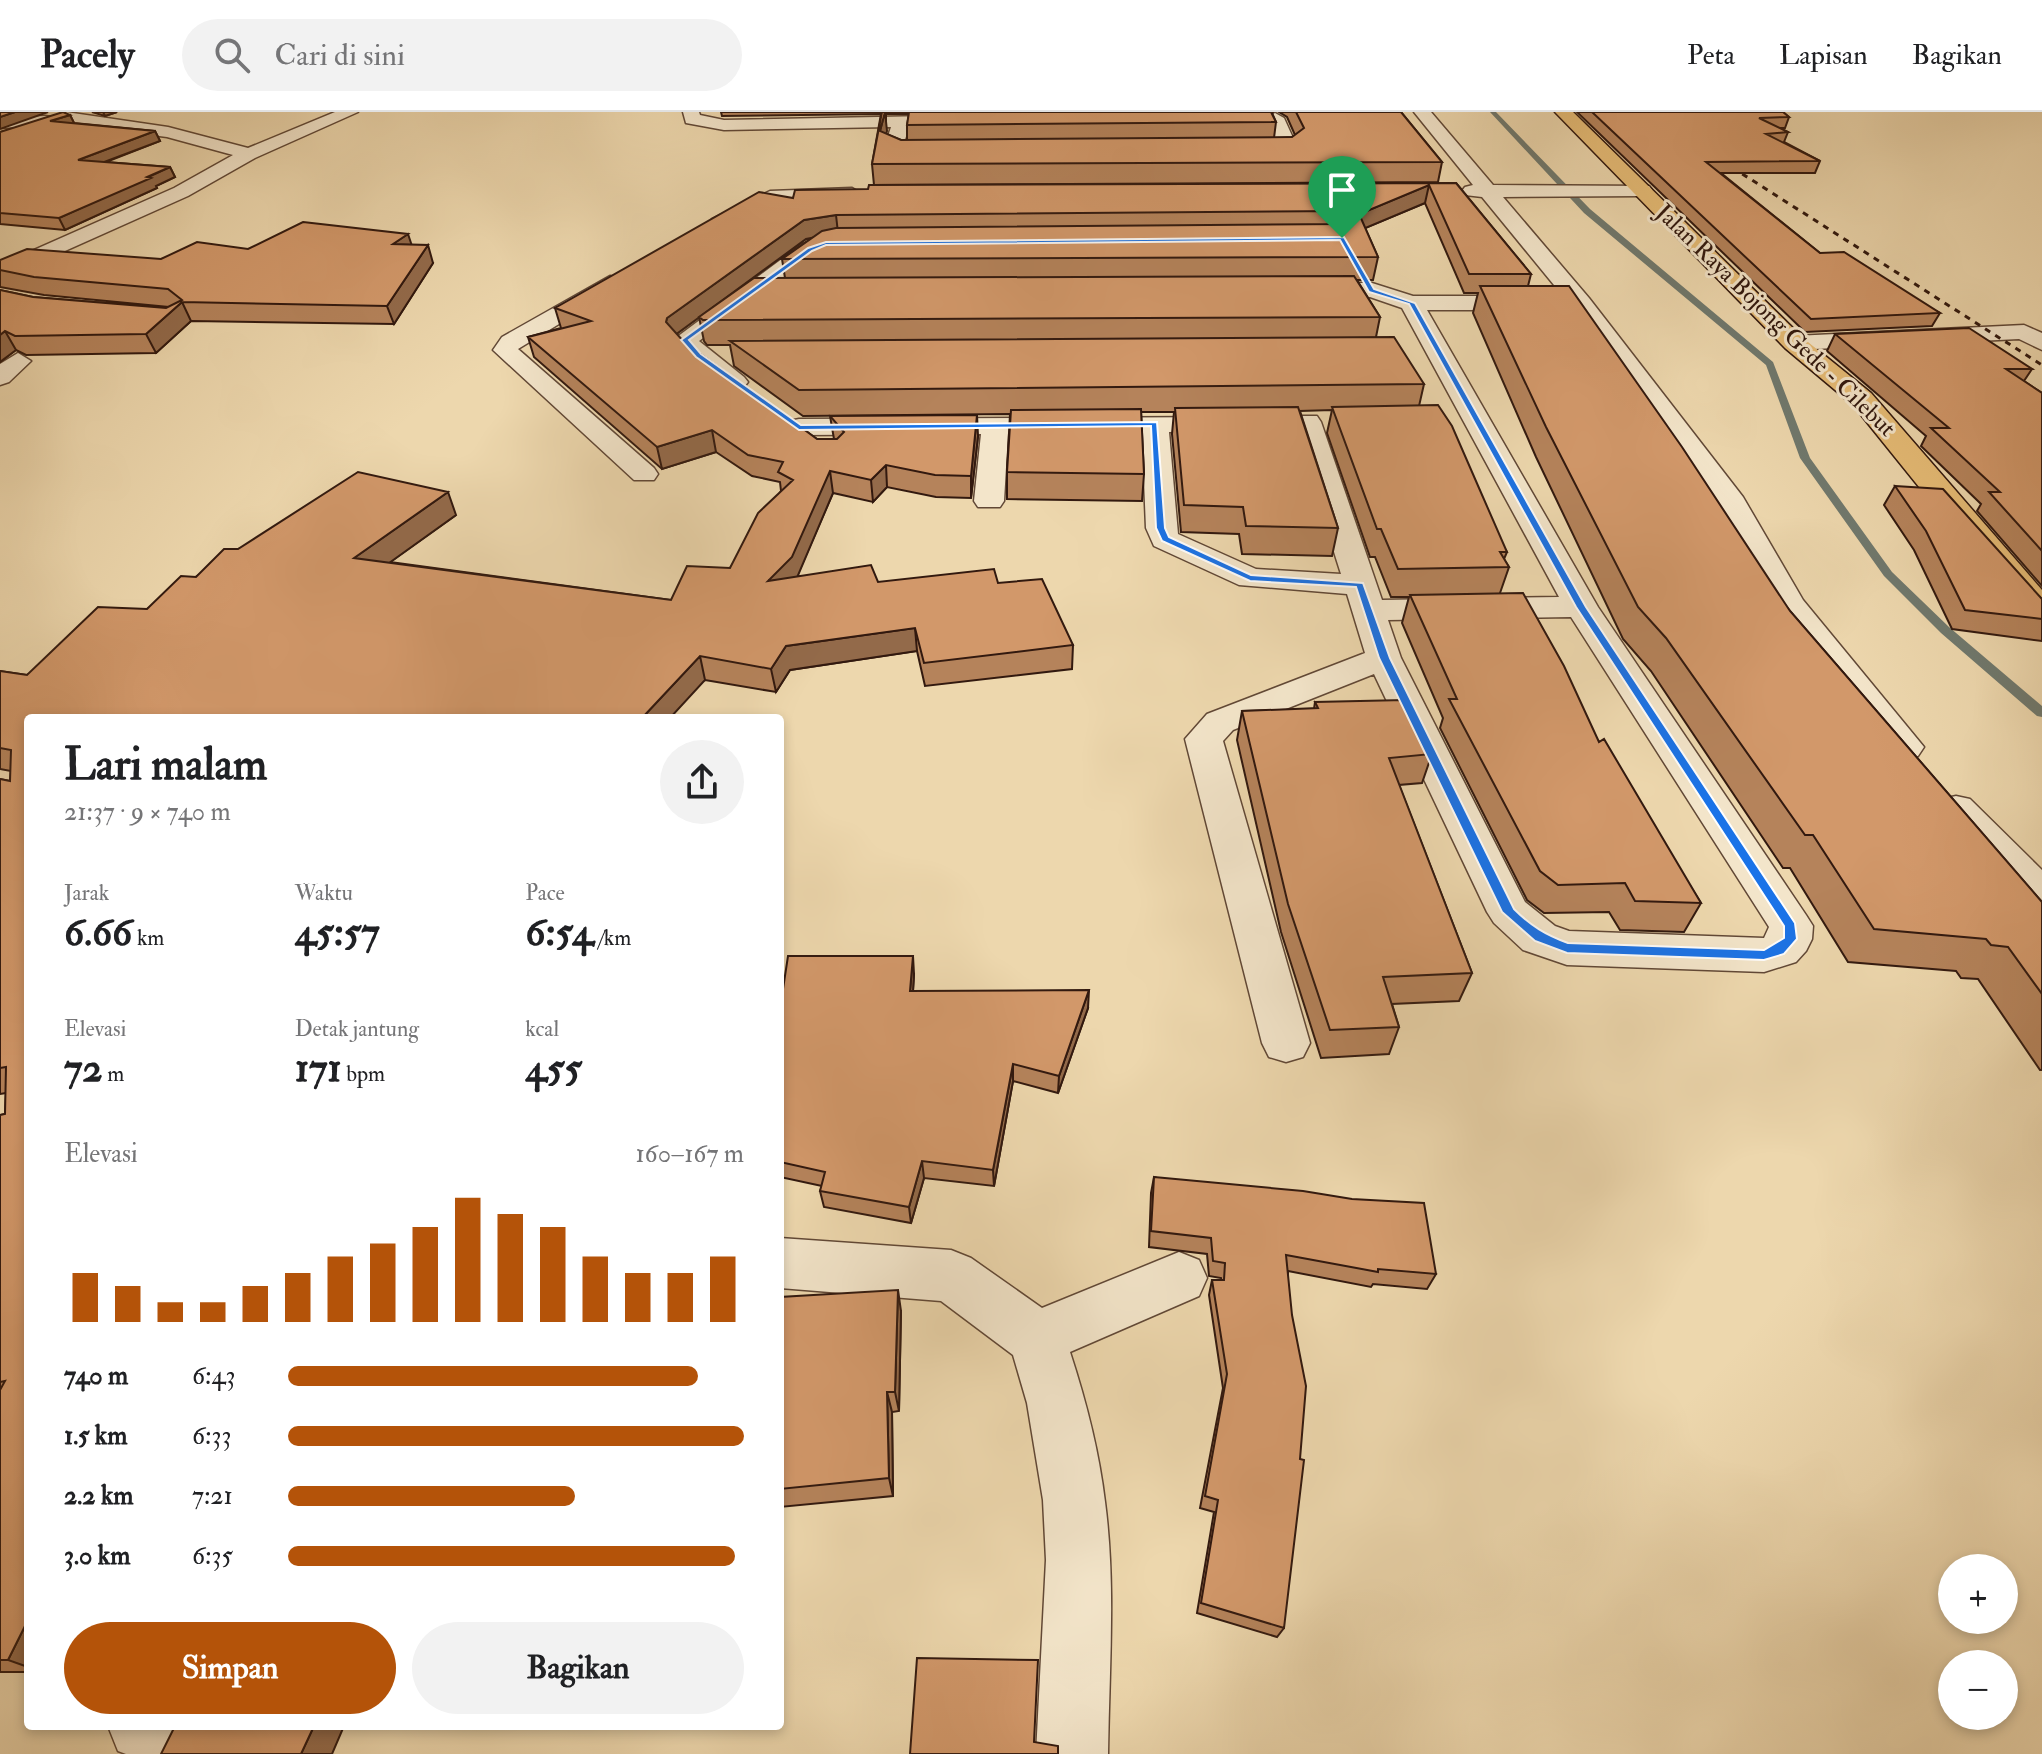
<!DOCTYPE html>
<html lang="id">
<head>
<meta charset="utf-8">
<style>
	body { margin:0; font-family:"IM FELL Double Pica",serif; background:#f2f2f2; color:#202124; height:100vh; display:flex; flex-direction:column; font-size:30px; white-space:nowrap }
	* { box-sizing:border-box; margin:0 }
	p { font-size:26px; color:#757577 }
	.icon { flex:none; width:44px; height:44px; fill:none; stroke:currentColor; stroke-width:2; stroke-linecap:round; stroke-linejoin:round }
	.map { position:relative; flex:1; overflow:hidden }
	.side { position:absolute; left:24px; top:602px; width:760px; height:1016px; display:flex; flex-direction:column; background:#fff; border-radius:8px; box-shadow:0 4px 12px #0003 }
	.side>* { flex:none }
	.buttons { position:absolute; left:1938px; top:1442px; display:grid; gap:16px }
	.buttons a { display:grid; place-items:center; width:80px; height:80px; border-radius:50%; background:#fff; box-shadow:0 4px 12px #0003; font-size:40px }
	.pin { position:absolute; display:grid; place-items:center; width:68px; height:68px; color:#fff; margin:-82px -34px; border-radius:50% 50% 50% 0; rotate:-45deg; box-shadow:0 0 8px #0007 }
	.pin .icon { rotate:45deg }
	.round { display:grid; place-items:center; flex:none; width:84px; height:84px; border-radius:42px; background:#f2f2f2 }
	.headline { display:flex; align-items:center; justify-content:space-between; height:136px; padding:0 40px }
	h1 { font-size:44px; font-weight:700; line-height:60px }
	.metrics { display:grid; grid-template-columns:repeat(3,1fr); gap:12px; height:136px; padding:8px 40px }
	.metrics div { display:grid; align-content:center }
	.metrics b { font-size:40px; font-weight:700 }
	.metrics small { font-size:22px; font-weight:400 }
	.metrics p { font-size:22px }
	.chart { height:224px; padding:16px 40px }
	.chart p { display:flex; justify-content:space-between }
	.chart svg { width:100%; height:144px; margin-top:8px; stroke:#b45309; stroke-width:6 }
	.primary-button { display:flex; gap:16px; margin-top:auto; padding:16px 40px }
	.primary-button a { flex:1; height:92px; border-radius:48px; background:#b45309; color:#fff; font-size:32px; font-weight:700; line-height:92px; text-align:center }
	.primary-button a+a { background:#f2f2f2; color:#202124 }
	ul { padding:0 40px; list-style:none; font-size:26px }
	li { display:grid; grid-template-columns:128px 96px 1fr; align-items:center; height:60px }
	li i { height:20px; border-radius:10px; background:#b45309 }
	header { display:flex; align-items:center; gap:48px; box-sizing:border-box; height:112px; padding:0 40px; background:#fff; border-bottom:2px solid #e0e0e0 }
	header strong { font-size:38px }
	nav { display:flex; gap:44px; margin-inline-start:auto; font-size:28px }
	.search { width:560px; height:72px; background:#f2f2f2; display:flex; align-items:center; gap:20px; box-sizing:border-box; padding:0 28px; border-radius:44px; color:#757577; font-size:30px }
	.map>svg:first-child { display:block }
</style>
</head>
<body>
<header>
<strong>Pacely</strong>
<div class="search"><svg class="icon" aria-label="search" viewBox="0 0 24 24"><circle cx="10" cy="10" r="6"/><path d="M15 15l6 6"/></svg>Cari di sini</div>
<nav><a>Peta</a><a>Lapisan</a><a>Bagikan</a></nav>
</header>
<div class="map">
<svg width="2042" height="1642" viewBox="0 0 2042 1642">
	<rect width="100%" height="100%" fill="#edd7ad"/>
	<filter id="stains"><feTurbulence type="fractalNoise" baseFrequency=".0025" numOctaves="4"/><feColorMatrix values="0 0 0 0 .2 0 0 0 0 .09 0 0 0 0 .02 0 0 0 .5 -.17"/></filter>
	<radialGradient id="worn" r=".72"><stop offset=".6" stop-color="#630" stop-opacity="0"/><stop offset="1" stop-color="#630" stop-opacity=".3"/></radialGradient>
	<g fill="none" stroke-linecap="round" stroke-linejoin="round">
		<path fill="#70796e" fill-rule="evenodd" d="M 1490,0 L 1496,0 L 1590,97 L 1773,250 L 1810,346 L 1892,460 L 1949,515 L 2042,594 L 2042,605 L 2037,604 L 1941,521 L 1884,464 L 1800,346 L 1766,253 L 1584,101 Z"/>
		<g stroke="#614836" stroke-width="3">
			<path id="minor" d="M 66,0 L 168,15 L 248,36 L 335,0 L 358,0 L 255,46 L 188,84 L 0,168 L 0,153 L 174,76 L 233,43 L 167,25 L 82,14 L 69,9 Z
				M 683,0 L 699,0 L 700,3 L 724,8 L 929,4 L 938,9 L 935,13 L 909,15 L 903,34 L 942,35 L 951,40 L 942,45 L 889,43 L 884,37 L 891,15 L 724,18 L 686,11 Z
				M 1414,0 L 1431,0 L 1493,73 L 1649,74 L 1652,78 L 1642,84 L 1503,85 L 1589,186 L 1743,385 L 1803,488 L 1924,635 L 1918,644 L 1905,647 L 1892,644 L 1777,499 L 1718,393 L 1574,198 L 1427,198 L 1598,495 L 1806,803 L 1813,814 L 1812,827 L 1806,839 L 1796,850 L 1764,860 L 1567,853 L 1523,838 L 1494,811 L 1487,800 L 1374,562 L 1233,618 L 1223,629 L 1310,931 L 1303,945 L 1286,950 L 1269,945 L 1262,931 L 1185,627 L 1207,602 L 1365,541 L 1347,482 L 1239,473 L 1154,434 L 1146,416 L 1142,320 L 1008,321 L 1004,389 L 1000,395 L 978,395 L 974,389 L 981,322 L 799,323 L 789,321 L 785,315 L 789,309 L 799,307 L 1244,305 L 1248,311 L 1244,317 L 1234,319 L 1169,320 L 1178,422 L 1256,457 L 1341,462 L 1293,310 L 1297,304 L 1317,304 L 1321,310 L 1382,488 L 1559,485 L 1402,196 L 1370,185 L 1302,185 L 1291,178 L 1302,171 L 1372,171 L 1413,184 L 1563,184 L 1482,85 L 1465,83 L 1462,79 L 1465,75 L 1473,73 ZM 1571,505 L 1769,815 L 1764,826 L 1569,819 L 1555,814 L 1525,790 L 1401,546 L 1388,508 Z
				M 1275,1 L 1284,6 L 1298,37 L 1295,41 L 1237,42 L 1234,38 L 1243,33 L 1278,32 L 1266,6 Z
				M 45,4 L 51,5 L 51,13 L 0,16 L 0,6 Z
				M 852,76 L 862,82 L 859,86 L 774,91 L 722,113 L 712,107 L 770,79 Z
				M 835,125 L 843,126 L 846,131 L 843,136 L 817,142 L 699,229 L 744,265 L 748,270 L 744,275 C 718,282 687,248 673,228 L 802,132 Z
				M 610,164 L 618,166 L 621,171 L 618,176 L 518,237 L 654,356 L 658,362 L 654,368 L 634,368 L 493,238 L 502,225 Z
				M 2024,213 L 2042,221 L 2042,238 L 2019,227 L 1794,238 L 1782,231 L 1794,224 Z
				M 18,241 L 31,249 L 9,270 L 0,273 L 0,252 Z
				M 1956,684 L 1970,687 L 2042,758 L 2042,799 L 2027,795 L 1942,707 L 1936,697 L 1942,687 Z
				M 780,1126 L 951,1138 L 971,1146 L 1042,1196 L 1179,1140 L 1199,1148 L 1207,1166 L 1199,1184 L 1070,1240 C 1086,1289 1099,1339 1105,1390 C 1116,1473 1109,1558 1108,1642 L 1036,1642 L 1046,1448 L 1043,1388 L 1027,1291 L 1013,1243 L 941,1189 L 780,1176 Z
				M 108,1614 L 198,1614 L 188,1639 L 180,1642 L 126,1642 L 118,1639 Z"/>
		</g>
		<g stroke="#32190f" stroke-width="3">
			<path id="major" d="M 1555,0 L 1573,0 L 1803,226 L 1871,281 L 2042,478 L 2042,508 L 2030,505 L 1969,437 L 1853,293 L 1785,236 Z"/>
		</g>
		<use href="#minor" fill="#f3e5ca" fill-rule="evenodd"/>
		<use href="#major" fill="#e6bc76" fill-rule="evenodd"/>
		<path stroke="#32190f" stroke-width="3" stroke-dasharray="6 6" stroke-linecap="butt" d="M 1722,49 L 2042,253"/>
	</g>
	<path fill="#b5835b" stroke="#32190f" stroke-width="2" fill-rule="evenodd" d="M 92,0 L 117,0 L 105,4 Z
		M 721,0 L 1273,0 L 1272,1 L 1276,10 L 1274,26 L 1292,25 L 1295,23 L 1287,5 L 1279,0 L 1401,0 L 1442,50 L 1438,70 L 874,73 L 872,52 L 881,2 L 722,4 ZM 886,2 L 909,2 L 907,13 L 907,28 L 901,28 L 886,22 Z
		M 1577,0 L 1783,0 L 1789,5 L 1785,16 L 1779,16 L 1788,20 L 1784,30 L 1820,49 L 1815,61 L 1721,61 L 1820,141 L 1940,201 L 1932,214 L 1805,220 Z
		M 70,3 L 74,11 L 155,19 L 160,29 L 106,50 L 170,55 L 175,65 L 156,74 L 157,76 L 65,118 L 0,112 L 0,20 Z
		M 1456,71 L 1531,162 L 1528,174 L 1790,499 L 2042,790 L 2042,958 L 2040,958 L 1978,867 L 1961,866 L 1956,859 L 1848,850 L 1790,756 L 1783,756 L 1651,559 L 1623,527 L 1536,345 L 1473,201 L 1478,181 L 1464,181 L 1425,91 L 1365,116 L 1378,145 L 1373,168 L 1357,168 L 1380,205 L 1376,225 L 1424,272 L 1419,294 L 1507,440 L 1504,447 L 1509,455 L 1500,481 L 1599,630 L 1701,791 L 1684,820 L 1620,818 L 1609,800 L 1544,801 L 1527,788 L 1440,616 L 1443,606 L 1402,511 L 1409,485 L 1391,485 L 1375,445 L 1370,445 L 1327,321 L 1332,298 L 1300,299 L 1338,416 L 1332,444 L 1242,442 L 1239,422 L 1181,420 L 1172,322 L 1174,300 L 1141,300 L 1144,362 L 1142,389 L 1007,387 L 1007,360 L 1010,302 L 803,304 L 734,254 L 730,233 L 707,233 L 704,229 L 699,205 L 676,222 L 684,230 L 817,327 L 834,327 L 830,304 L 978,324 L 971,386 L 936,385 L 887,375 L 873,390 L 833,381 L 797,464 L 878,470 L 998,471 L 1073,533 L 1072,557 L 925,574 L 917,539 L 790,558 L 776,580 L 705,568 L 28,606 L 28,1560 L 0,1560 L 0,1003 L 5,1002 L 6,981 L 0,982 L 0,667 L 10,669 L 11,659 L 0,657 L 0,559 L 27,563 L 147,497 L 238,437 L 456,403 L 390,450 L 671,488 L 730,456 L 781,379 L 780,370 L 752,364 L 716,340 L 662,357 L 534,245 L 528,225 L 561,216 L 555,196 L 793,86 ZM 813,125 L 782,147 L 785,166 L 709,198 L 806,127 Z
		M 412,133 L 433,151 L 394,212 L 191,209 L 156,241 L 26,243 L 16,238 L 0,250 L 0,178 L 33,185 L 166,196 L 169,195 L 44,183 L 0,175 L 0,148 L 161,147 L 248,137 Z
		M 1835,222 L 2032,257 L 2024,269 L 2042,281 L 2042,474 L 1977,399 L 1981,392 L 1921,334 L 1926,324 L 1827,239 Z
		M 1895,374 L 2042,487 L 2042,529 L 1952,517 L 1914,438 L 1884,393 Z
		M 1315,590 L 1432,642 L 1422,671 L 1399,673 L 1472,861 L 1459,889 L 1392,892 L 1399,915 L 1389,942 L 1321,946 L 1281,820 L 1237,628 L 1242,599 L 1314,597 Z
		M 914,862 L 913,879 L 1088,896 L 1058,981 L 1013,969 L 994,1074 L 924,1066 L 911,1111 L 824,1095 L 820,1079 L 822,1074 L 780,1065 L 780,877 Z
		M 1154,1065 L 1436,1162 L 1427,1177 L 1373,1172 L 1371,1175 L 1288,1159 L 1284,1516 L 1277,1525 L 1197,1501 L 1214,1400 L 1200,1396 L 1223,1276 L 1209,1183 L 1212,1168 L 1221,1168 L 1221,1166 L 1209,1164 L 1207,1142 L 1149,1135 L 1151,1081 Z
		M 780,1185 L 901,1199 L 899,1299 L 892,1300 L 893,1384 L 780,1395 Z"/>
	<path fill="#936a4a" stroke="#32190f" stroke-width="2" d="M 15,0 L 48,0 L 0,17 L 0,5 Z
		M 103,0 L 117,0 L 105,4 Z
		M 885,0 L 887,19 L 881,38 L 880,19 Z
		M 70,3 L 75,13 L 50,9 Z
		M 155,19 L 160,29 L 83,58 L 78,48 Z
		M 170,55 L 175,65 L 156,74 L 157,76 L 65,118 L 59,106 Z
		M 1429,73 L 1425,91 L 1356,120 L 1357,103 Z
		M 836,103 L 838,121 L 806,127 L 671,226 L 666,210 L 667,206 L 804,108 Z
		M 408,122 L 414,140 L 393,132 Z
		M 428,133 L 433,151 L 394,212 L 387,194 Z
		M 182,190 L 191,209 L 156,241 L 146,222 Z
		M 5,219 L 16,238 L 0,250 L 0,223 Z
		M 977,303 L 978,324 L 971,386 L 971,364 Z
		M 712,318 L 716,340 L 662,357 L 657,335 Z
		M 886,353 L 887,375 L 873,390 L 871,368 Z
		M 830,359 L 833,381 L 796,468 L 768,469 Z
		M 448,380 L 456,403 L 364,469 L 354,446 Z
		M 915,516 L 917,539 L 790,558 L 776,580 L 771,557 L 786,534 Z
		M 700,544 L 705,568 L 670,606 L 642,606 Z
		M 913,844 L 914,862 L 912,896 L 910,879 Z
		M 1089,878 L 1088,896 L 1058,981 L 1059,964 Z
		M 1013,952 L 1013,969 L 994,1074 L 993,1058 Z
		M 922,1049 L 924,1066 L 911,1111 L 909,1095 Z
		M 898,1178 L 901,1199 L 899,1299 L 895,1280 Z
		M 887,1280 L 892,1300 L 893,1384 L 889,1366 Z
		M 28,1508 L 28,1555 L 8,1548 Z
		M 314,1614 L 344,1614 L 332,1642 L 301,1642 Z"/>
	<path fill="#d2986a" stroke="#32190f" stroke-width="2" d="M 0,0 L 15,0 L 0,5 Z
		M 63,0 L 70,3 L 50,9 L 155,19 L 78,48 L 170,55 L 147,65 L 151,66 L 59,106 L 0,101 L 0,20 Z
		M 882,0 L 885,0 L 880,19 L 901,28 L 1292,25 L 1304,16 L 1296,0 L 1401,0 L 1442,50 L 872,52 Z
		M 909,0 L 1271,0 L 1276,10 L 907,13 Z
		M 1592,0 L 1783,0 L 1789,5 L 1759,6 L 1788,20 L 1766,22 L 1820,49 L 1706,50 L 1820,141 L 1844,140 L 1940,201 L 1811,207 Z
		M 1456,71 L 1531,162 L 1469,162 L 1429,73 L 1357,103 L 1358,106 L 1345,99 L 836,103 L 804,108 L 667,206 L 666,210 L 684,230 L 817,327 L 837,327 L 844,320 L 830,304 L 977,303 L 971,364 L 935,363 L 886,353 L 871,368 L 830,359 L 792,445 L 768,469 L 871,453 L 878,470 L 994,457 L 998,471 L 1042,467 L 1073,533 L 924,551 L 915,516 L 786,534 L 771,557 L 700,544 L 642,606 L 28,606 L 28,1508 L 8,1548 L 0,1548 L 0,1278 L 5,1269 L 0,1270 L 0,1003 L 5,1002 L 6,955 L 0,956 L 0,667 L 10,669 L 11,638 L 0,636 L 0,559 L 27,563 L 98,495 L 147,497 L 181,464 L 196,465 L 224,437 L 238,437 L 358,360 L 448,380 L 354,446 L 671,488 L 687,454 L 730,456 L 758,401 L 793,368 L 778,360 L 783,350 L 748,343 L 712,318 L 657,335 L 528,225 L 591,209 L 555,196 L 759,80 L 793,86 L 795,78 L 868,77 L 869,73 Z
		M 1360,104 L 1378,145 L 782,147 L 822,119 L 836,116 L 1346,112 Z
		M 303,110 L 408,122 L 393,132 L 428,133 L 387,194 L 182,190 L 146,222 L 15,224 L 5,219 L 0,223 L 0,178 L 33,185 L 166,196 L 182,188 L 168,177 L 34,165 L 0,158 L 0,148 L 27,137 L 161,147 L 197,130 L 248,137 Z
		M 1354,164 L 1380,205 L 703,208 L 699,205 L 754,166 Z
		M 1480,174 L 1569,174 L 1682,335 L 1790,499 L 2042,790 L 2042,882 L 2008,835 L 1991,833 L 1986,827 L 1874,817 L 1813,723 L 1805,723 L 1666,526 L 1638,495 L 1546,315 Z
		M 1969,216 L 2032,257 L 2006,257 L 2042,281 L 2042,439 L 1989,380 L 2000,380 L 1931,316 L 1949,316 L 1835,222 Z
		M 1394,225 L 1424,272 L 799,278 L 730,229 Z
		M 1438,293 L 1452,314 L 1479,376 L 1507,440 L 1500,440 L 1509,455 L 1398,457 L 1381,417 L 1377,417 L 1332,295 Z
		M 1298,295 L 1338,416 L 1246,414 L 1243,395 L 1184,393 L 1175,296 Z
		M 1141,297 L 1144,362 L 1007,360 L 1011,298 Z
		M 1895,374 L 1943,377 L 2042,487 L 2042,507 L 1965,498 L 1926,419 Z
		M 1523,481 L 1564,554 L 1599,630 L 1604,627 L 1701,791 L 1635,789 L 1625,771 L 1558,773 L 1540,759 L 1449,587 L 1457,587 L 1410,483 Z
		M 1405,588 L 1432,642 L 1389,646 L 1472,861 L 1383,865 L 1399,915 L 1330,918 L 1288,792 L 1242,599 L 1318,596 L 1315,590 Z
		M 788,844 L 913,844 L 910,879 L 1089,878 L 1059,964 L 1013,952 L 993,1058 L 922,1049 L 909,1095 L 820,1079 L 825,1060 L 780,1050 L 780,877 L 783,877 Z
		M 1154,1065 L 1303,1079 L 1352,1087 L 1424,1091 L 1436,1162 L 1378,1157 L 1378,1160 L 1286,1143 L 1292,1203 L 1306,1274 L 1300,1347 L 1304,1348 L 1284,1516 L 1201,1491 L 1218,1388 L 1205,1384 L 1227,1262 L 1212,1168 L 1224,1168 L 1225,1151 L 1213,1149 L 1211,1126 L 1151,1119 Z
		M 898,1178 L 895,1280 L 887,1280 L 889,1366 L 780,1377 L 780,1185 Z
		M 917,1546 L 1038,1548 L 1034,1630 L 1058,1634 L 1058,1642 L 910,1642 Z
		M 175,1614 L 314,1614 L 301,1642 L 161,1642 Z"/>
	<path fill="#1a73e8" stroke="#fff" stroke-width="2" fill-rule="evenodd" d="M 1344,125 L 1374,177 L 1415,191 L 1586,495 L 1795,811 L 1797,827 L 1784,842 L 1764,848 L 1567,841 L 1535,829 L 1502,800 L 1379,546 L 1356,475 L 1250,469 L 1162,429 L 1156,416 L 1151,314 L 799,318 L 696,245 L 681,228 L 808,136 L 826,130 ZM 1340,128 L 1369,180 L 1409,192 L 1576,495 L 1784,814 L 1784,826 L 1764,838 L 1568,831 C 1546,823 1531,814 1514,797 L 1390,546 L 1363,471 L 1251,463 L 1169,425 L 1165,416 L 1157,310 L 801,313 L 701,242 L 689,228 L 812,139 L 826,133 Z"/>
	<g text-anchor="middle" stroke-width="6" stroke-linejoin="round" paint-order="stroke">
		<g font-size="24" fill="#32190f" stroke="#f3e5ca">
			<text transform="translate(1776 208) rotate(44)" y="8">Jalan Raya Bojong Gede - Cilebut</text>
		</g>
	</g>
	<rect width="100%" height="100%" filter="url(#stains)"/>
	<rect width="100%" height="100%" fill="url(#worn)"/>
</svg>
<div class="buttons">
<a>+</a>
<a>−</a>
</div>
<div class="pin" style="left:1342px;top:126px;background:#1e9e55"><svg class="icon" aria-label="arrive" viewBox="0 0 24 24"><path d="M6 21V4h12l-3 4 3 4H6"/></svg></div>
<section class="side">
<div class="headline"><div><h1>Lari malam</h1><p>21:37 · 9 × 740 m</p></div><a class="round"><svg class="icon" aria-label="share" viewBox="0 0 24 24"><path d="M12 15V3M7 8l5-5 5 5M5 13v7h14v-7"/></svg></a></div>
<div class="metrics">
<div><p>Jarak</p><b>6.66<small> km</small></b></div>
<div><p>Waktu</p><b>45:57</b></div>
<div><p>Pace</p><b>6:54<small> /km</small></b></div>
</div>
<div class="metrics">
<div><p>Elevasi</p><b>72<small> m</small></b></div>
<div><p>Detak jantung</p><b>171<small> bpm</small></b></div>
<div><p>kcal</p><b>455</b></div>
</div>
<div class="chart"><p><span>Elevasi</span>160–167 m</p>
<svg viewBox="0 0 160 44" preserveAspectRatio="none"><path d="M5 44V29M15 44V33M25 44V38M35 44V38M45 44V33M55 44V29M65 44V24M75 44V20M85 44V15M95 44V6M105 44V11M115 44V15M125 44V24M135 44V29M145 44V29M155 44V24"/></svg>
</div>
<ul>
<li><b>740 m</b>6:43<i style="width:90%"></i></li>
<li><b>1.5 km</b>6:33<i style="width:100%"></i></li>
<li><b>2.2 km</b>7:21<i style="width:63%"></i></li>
<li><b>3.0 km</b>6:35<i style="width:98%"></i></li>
</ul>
<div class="primary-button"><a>Simpan</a><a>Bagikan</a></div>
</section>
</div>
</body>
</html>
